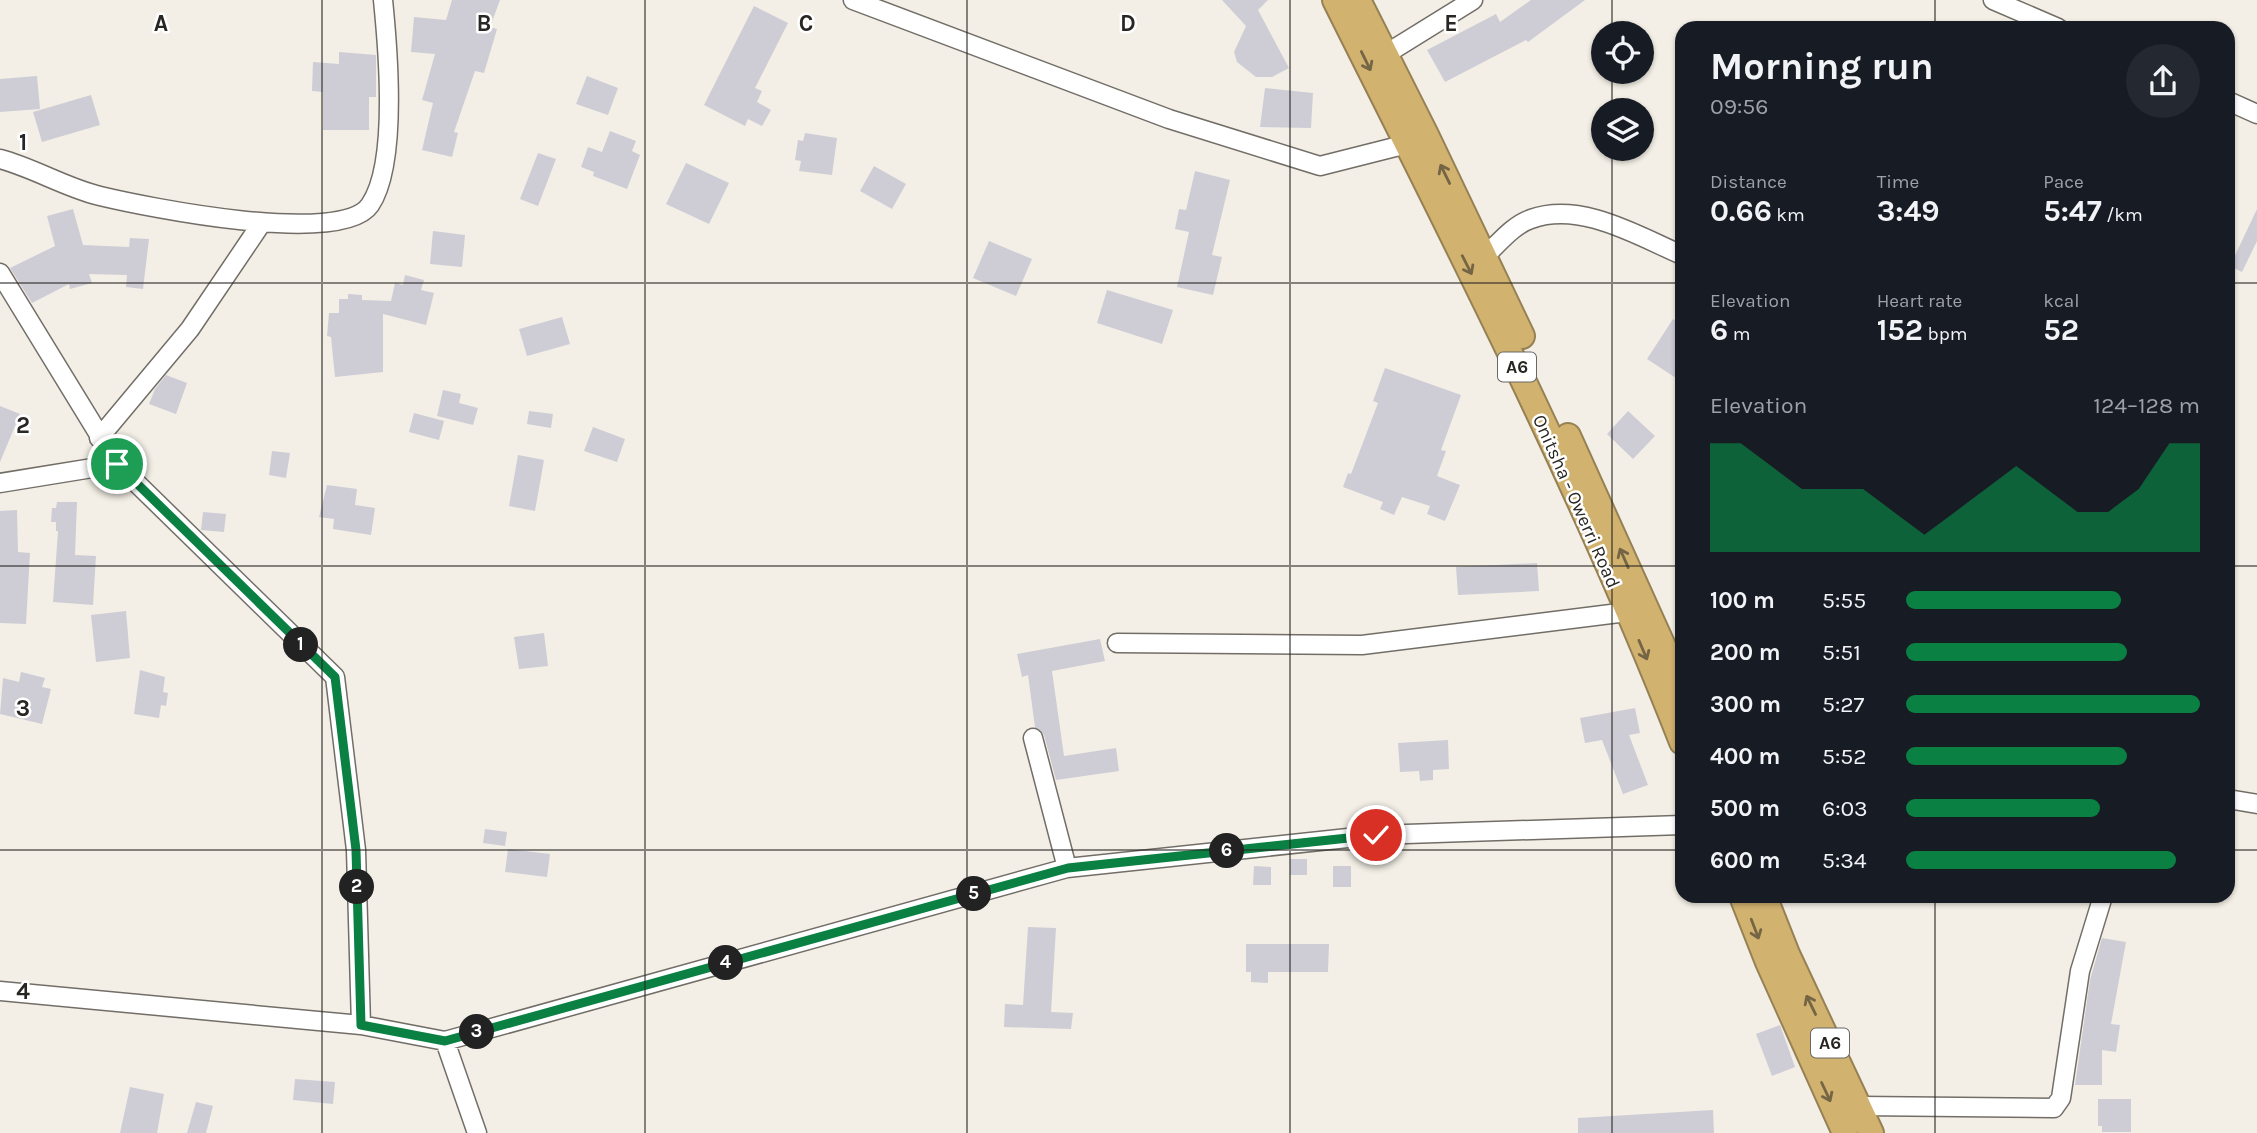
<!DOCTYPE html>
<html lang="en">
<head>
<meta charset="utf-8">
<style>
	body { margin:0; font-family:Karla,sans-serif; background:#242831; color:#f1f3f6; height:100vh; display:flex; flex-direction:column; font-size:26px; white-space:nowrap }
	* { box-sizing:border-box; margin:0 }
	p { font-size:23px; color:#9ea1a6 }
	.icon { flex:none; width:38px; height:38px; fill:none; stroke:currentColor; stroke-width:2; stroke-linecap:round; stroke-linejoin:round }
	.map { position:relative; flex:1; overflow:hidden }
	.sheet { position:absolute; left:1675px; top:21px; width:560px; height:882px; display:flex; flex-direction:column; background:#171b24; border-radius:21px; box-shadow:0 2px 5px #0004 }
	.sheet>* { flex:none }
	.fabs { position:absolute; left:1591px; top:21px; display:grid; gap:14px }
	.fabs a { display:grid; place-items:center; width:63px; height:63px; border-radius:50%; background:#171b24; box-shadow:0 2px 5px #0004; font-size:35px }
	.pin { position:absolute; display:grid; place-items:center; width:60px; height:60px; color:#fff; margin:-30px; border:4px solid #fff; border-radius:50%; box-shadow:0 2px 7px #0007 }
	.km { position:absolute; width:35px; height:35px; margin:-18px; border-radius:50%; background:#222; color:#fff; font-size:19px; line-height:35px; text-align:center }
	.round { display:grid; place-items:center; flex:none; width:74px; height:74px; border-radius:37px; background:#242831 }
	.overview { display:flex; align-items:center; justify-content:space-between; height:119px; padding:0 35px }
	h1 { font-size:38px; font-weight:700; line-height:52px }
	.metrics { display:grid; grid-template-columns:repeat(3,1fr); gap:10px; height:119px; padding:7px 35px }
	.metrics div { display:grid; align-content:center }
	.metrics b { font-size:30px; font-weight:700 }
	.metrics small { font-size:19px; font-weight:400 }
	.metrics p { font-size:19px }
	.chart { height:196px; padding:14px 35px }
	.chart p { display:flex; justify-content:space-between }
	.chart svg { width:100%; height:126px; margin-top:7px; fill:#0b8043; opacity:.7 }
	ul { padding:0 35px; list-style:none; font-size:23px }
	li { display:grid; grid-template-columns:112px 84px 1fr; align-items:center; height:52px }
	li i { height:18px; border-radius:9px; background:#0b8043 }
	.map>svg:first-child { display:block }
</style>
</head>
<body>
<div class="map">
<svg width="2257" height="1133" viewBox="0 0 2257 1133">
	<rect width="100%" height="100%" fill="#f3efe6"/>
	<path fill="#cecdd6" d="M 452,0 L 500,0 L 490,27 L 497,29 L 484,73 L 475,71 L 454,132 L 458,133 L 452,157 L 422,150 L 433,103 L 422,100 L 435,54 L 411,52 L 414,17 L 446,20 Z
		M 1222,0 L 1268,0 L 1258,10 L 1289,68 L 1272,77 L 1256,77 L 1237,62 L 1234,52 L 1246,26 Z
		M 1531,0 L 1585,0 L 1528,42 L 1526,40 L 1445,82 L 1427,50 L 1496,14 L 1500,22 Z
		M 754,6 L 788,23 L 755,88 L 762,91 L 757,102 L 771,110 L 762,126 L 748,119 L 745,126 L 704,105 Z
		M 339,52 L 376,55 L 376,97 L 369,97 L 369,130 L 323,130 L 323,92 L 312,91 L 313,62 L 339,64 Z
		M 37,76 L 40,109 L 0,112 L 0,79 Z
		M 587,76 L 618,88 L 608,115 L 576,104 Z
		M 1265,88 L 1313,93 L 1311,128 L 1260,127 Z
		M 91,95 L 100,125 L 42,142 L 33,112 Z
		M 610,131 L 636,141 L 632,151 L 640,155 L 627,189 L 593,176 L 594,172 L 581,167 L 588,147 L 602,152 Z
		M 805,133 L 837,138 L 832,175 L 799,171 L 801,161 L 795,160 L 798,140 L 803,141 Z
		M 538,153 L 556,159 L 538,206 L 520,199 Z
		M 686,163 L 729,183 L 709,224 L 666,204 Z
		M 874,166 L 906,184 L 892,209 L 860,191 Z
		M 1195,171 L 1230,180 L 1212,255 L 1222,257 L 1213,295 L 1177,287 L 1189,232 L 1175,229 L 1179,209 L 1186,210 Z
		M 73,209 L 83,245 L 129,247 L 130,238 L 149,239 L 143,289 L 126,287 L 127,275 L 89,274 L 92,283 L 70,289 L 69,284 L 32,303 L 10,268 L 55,246 L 47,216 Z
		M 2257,209 L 2257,241 L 2242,272 L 2230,266 Z
		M 433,231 L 465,235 L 462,267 L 430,264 Z
		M 989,241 L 1032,259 L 1016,296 L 973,278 Z
		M 405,275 L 424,280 L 421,290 L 434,293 L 426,325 L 383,314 L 383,372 L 335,377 L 331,337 L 327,336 L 329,313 L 339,313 L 339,299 L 348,299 L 348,294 L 362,295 L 362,300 L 391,301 L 395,283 L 403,285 Z
		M 1107,290 L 1173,310 L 1162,344 L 1097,323 Z
		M 562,317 L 570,344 L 527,356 L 519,329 Z
		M 1673,319 L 1682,325 L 1682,382 L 1647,359 Z
		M 1385,368 L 1461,395 L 1441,450 L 1446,451 L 1437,476 L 1460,485 L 1445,521 L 1427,514 L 1430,506 L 1402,497 L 1394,515 L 1380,509 L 1383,502 L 1343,487 L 1348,473 L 1351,474 L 1378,403 L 1373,401 Z
		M 166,375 L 187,383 L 176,414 L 149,404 L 155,389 Z
		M 443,390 L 461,394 L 459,403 L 478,408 L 473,425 L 437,416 Z
		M 0,406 L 20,414 L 0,462 Z
		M 529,411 L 553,414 L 551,428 L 527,424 Z
		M 1628,411 L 1655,436 L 1633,459 L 1607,434 Z
		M 414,413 L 444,421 L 439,440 L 409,432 Z
		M 593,427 L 625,439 L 617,462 L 584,451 Z
		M 272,451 L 290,453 L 286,478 L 269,475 Z
		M 518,455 L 544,460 L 535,511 L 509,506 Z
		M 327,485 L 357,489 L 355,505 L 375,508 L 371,535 L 333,529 L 334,519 L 319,517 Z
		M 57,502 L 77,502 L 75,555 L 96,556 L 93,605 L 53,602 L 58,531 L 56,531 L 56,522 L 51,522 L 52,508 L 56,508 Z
		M 17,510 L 18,552 L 30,553 L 26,624 L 0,623 L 0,511 Z
		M 203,512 L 226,514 L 224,532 L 201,530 Z
		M 1537,563 L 1539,591 L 1458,595 L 1456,567 Z
		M 126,611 L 130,658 L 96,662 L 91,615 Z
		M 544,633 L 548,666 L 519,669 L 514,637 Z
		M 1100,639 L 1105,661 L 1052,671 L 1064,756 L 1116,748 L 1119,771 L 1056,780 L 1044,735 L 1035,727 L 1028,675 L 1022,677 L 1017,654 Z
		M 140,670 L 165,677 L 163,692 L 168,693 L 166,706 L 161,705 L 159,718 L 134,714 Z
		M 21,672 L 45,678 L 42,687 L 51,689 L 42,724 L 0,714 L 3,678 L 19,682 Z
		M 1635,708 L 1640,733 L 1629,735 L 1648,785 L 1623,794 L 1602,740 L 1585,743 L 1580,718 Z
		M 1448,740 L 1449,769 L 1433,770 L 1433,780 L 1420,781 L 1419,771 L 1400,772 L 1398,743 Z
		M 485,829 L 507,832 L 505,846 L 483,843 Z
		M 508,849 L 550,854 L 547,877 L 505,872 Z
		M 1290,859 L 1307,859 L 1307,875 L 1290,875 Z
		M 1254,866 L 1271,867 L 1271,885 L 1253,885 Z
		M 1333,866 L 1351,866 L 1351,887 L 1333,887 Z
		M 1028,927 L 1056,928 L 1051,1012 L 1073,1013 L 1071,1029 L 1004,1027 L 1005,1004 L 1023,1005 Z
		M 2102,938 L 2126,942 L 2111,1024 L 2120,1025 L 2116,1052 L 2102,1050 L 2102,1085 L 2075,1085 L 2090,980 Z
		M 1246,944 L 1329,944 L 1328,972 L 1268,972 L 1268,983 L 1251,982 L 1251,972 L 1246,972 Z
		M 1780,1025 L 1795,1067 L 1772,1076 L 1756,1034 Z
		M 295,1079 L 335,1082 L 333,1104 L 293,1100 Z
		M 130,1087 L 164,1094 L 157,1133 L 120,1133 Z
		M 2098,1099 L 2131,1099 L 2131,1132 L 2102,1132 L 2102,1126 L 2098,1126 Z
		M 196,1102 L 213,1106 L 206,1133 L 187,1133 Z
		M 1713,1110 L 1714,1133 L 1578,1133 L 1578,1118 Z"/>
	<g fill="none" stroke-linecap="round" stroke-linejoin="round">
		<g stroke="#726e67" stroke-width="21">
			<path id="minor" d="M 853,0 L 1169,119 L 1320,166 L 1407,144
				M 1993,0 L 2058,28
				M 1386,54 L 1473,0
				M 2228,101 L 2257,114
				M 0,159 C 34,168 66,188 100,196 C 146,207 342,247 370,205 C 398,164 388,49 383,0
				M 1485,256 C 1499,243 1513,225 1531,219 C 1581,201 1638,236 1682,255
				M 0,273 L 117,464 L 335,677 L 356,850 L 361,1025 L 445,1041 L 1067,868 L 1376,835 L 1682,825
				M 99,438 L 190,329 L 261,224
				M 0,483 L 117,464
				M 1117,643 L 1362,645 L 1627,612
				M 1033,738 L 1067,868
				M 2228,799 L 2257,804
				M 0,991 L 361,1025
				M 445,1041 L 477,1133
				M 1860,1106 L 2054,1108 L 2061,1098 L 2080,971 L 2103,896"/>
		</g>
		<g stroke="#968154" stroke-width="28">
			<path id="highway" d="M 1335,0 C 1457,244 1582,487 1682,742
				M 1358,0 L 1426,135 L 1522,336
				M 1568,436 L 1682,688
				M 1742,896 L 1768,962 L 1845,1133
				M 1764,896 L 1787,954 L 1871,1133"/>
		</g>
		<use href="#minor" stroke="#fff" stroke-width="18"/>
		<use href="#highway" stroke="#d2b26f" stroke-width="24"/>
	</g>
	<defs><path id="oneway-shaft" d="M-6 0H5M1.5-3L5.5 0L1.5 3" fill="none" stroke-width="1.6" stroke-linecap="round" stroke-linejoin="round" transform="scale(1.75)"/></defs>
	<g stroke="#746545">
		<use href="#oneway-shaft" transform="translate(1366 61) rotate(64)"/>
		<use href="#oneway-shaft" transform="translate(1445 174) rotate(-116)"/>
		<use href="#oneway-shaft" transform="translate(1467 265) rotate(63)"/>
		<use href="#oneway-shaft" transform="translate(1624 558) rotate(-114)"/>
		<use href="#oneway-shaft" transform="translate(1643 650) rotate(67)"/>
		<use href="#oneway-shaft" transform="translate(1755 929) rotate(69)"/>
		<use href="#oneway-shaft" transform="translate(1811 1005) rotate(-116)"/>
		<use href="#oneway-shaft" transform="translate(1826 1092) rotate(65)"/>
	</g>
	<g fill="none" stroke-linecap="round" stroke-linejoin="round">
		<g stroke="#fff" stroke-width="14">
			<path id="route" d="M 117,464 L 335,677 L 356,850 L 361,1025 L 445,1041 L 1068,868 L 1376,835"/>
		</g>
		<use href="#route" stroke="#0b8043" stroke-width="9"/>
	</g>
	<path fill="none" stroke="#282623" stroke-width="2" stroke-opacity="0.55" d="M 322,0 L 322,1133M 645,0 L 645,1133M 967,0 L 967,1133M 1290,0 L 1290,1133M 1612,0 L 1612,33M 1935,0 L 1935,28M 1612,72 L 1612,110M 1612,149 L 1612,1133M 0,283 L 1682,283M 2228,283 L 2257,283M 0,566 L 1682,566M 2228,566 L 2257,566M 0,850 L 1682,850M 2228,850 L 2257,850M 1935,896 L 1935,1133"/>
	<g text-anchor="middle" stroke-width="5" stroke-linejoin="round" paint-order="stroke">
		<g fill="#fff" stroke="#686765" stroke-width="2">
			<rect x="1498" y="352.5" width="38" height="29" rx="5"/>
			<rect x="1811" y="1028.5" width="38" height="29" rx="5"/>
		</g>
		<g font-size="18" font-weight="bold" fill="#282623">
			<text x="1517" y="373">A6</text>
			<text x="1830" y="1049">A6</text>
		</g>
		<g font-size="19" fill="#282623" stroke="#fff">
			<text transform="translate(1577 501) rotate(66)" y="7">Onitsha - Owerri Road</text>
		</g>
	</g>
	<g font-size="23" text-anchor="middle" font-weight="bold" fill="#282623" stroke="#fff" stroke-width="5" stroke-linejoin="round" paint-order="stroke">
		<text x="161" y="31">A</text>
		<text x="484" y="31">B</text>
		<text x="806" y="31">C</text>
		<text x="1128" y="31">D</text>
		<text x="1451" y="31">E</text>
		<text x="23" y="150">1</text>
		<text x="23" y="433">2</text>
		<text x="23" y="716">3</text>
		<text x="23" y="999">4</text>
	</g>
</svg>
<div class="fabs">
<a><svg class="icon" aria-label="locate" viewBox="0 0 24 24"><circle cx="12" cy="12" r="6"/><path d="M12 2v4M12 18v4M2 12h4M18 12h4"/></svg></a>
<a><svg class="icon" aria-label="layers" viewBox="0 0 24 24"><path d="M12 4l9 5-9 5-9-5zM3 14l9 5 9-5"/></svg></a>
</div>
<div class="pin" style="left:117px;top:464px;background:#1e9e55"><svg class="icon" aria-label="arrive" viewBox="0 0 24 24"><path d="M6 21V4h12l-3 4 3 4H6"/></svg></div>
<div class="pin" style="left:1376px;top:835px;background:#d93025"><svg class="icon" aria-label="check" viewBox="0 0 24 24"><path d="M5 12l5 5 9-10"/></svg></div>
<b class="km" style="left:301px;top:645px">1</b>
<b class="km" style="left:357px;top:887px">2</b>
<b class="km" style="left:477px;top:1032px">3</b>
<b class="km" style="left:726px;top:963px">4</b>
<b class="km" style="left:974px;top:894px">5</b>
<b class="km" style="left:1227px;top:851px">6</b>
<section class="sheet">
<div class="overview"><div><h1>Morning run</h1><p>09:56</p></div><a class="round"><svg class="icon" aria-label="share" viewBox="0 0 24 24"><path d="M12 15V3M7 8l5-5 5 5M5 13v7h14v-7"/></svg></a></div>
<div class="metrics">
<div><p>Distance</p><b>0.66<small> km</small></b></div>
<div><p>Time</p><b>3:49</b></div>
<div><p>Pace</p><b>5:47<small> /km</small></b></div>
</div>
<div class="metrics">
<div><p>Elevation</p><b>6<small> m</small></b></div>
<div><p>Heart rate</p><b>152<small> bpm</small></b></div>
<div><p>kcal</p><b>52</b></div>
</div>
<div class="chart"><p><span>Elevation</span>124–128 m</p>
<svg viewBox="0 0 160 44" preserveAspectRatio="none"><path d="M0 44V6L10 6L20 14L30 22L40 22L50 22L60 30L70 38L80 30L90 22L100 14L110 22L120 30L130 30L140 22L150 6L160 6V44z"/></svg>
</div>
<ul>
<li><b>100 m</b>5:55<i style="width:73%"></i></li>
<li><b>200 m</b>5:51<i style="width:75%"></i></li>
<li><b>300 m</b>5:27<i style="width:100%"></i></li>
<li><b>400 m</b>5:52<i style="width:75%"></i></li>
<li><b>500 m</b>6:03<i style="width:66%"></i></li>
<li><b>600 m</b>5:34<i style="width:92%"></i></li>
</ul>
</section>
</div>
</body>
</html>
